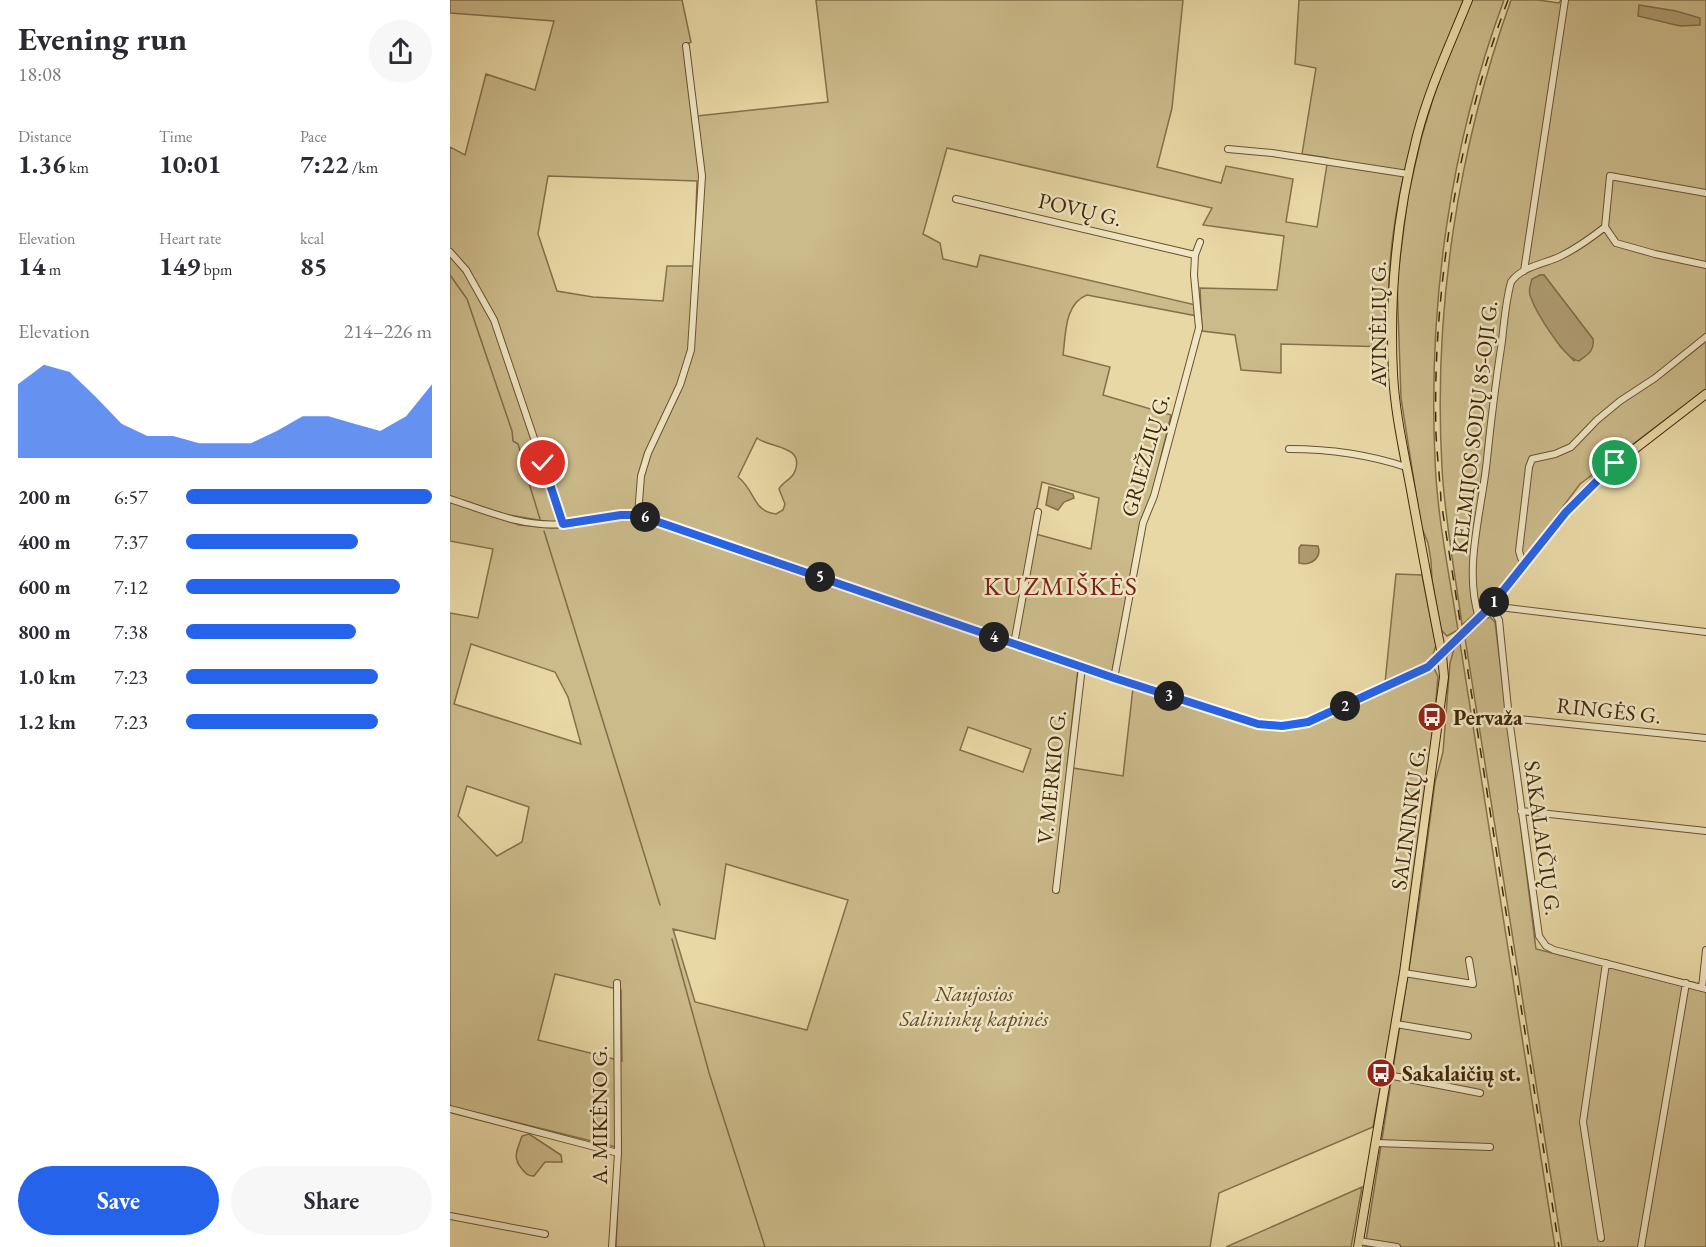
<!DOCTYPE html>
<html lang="en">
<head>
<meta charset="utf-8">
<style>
	body { margin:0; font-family:"EB Garamond",serif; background:#f7f7f7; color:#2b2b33; height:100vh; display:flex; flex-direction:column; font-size:22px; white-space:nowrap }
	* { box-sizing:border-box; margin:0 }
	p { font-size:20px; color:#7c7c81 }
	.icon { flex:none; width:33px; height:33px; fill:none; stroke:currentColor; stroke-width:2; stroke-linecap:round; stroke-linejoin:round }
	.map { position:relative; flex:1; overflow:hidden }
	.panel { display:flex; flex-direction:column; background:#fff; width:450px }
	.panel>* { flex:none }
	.pin { position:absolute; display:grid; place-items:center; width:51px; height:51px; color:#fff; margin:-26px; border:3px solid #fff; border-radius:50%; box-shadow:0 2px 6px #0007 }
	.km { position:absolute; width:30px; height:30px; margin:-15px; border-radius:50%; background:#222; color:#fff; font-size:16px; line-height:30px; text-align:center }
	.round { display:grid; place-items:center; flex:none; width:63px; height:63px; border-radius:32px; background:#f7f7f7 }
	.head { display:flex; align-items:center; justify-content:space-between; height:102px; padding:0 18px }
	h1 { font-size:33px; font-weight:700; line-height:45px }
	.stats { display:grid; grid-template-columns:repeat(3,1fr); gap:9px; height:102px; padding:6px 18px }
	.stats div { display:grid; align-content:center }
	.stats b { font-size:26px; font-weight:700 }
	.stats small { font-size:16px; font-weight:400 }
	.stats p { font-size:16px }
	.chart { height:168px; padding:12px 18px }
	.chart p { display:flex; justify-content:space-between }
	.chart svg { width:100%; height:108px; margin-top:6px; fill:#2563eb; opacity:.7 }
	.button { display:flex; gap:12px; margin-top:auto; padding:12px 18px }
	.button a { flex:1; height:69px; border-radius:36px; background:#2563eb; color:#fff; font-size:24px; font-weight:700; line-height:69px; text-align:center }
	.button a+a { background:#f7f7f7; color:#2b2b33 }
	ul { padding:0 18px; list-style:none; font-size:20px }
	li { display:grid; grid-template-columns:96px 72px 1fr; align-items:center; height:45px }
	li i { height:15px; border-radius:8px; background:#2563eb }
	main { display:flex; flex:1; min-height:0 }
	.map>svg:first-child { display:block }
</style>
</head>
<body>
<main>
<section class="panel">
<div class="head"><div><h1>Evening run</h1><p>18:08</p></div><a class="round"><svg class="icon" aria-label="share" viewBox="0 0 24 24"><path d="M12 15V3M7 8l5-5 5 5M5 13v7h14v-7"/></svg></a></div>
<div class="stats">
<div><p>Distance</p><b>1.36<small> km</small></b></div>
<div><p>Time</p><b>10:01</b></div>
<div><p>Pace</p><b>7:22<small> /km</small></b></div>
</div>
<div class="stats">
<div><p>Elevation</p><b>14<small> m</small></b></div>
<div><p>Heart rate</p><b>149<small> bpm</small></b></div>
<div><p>kcal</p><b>85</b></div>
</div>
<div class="chart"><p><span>Elevation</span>214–226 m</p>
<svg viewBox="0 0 160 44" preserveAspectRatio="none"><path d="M0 44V14L10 6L20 9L30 19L40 30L50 35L60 35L70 38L80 38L90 38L100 33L110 27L120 27L130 30L140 33L150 27L160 14V44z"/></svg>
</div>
<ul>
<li><b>200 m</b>6:57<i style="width:100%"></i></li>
<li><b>400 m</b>7:37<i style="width:70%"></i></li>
<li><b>600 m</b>7:12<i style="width:87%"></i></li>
<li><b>800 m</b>7:38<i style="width:69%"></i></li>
<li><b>1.0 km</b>7:23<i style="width:78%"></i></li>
<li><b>1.2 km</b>7:23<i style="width:78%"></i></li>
</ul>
<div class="button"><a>Save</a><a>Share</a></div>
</section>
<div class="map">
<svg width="1256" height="1247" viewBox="0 0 1256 1247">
	<rect width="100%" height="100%" fill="#e8d8a5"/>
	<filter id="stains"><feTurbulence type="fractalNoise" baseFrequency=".00333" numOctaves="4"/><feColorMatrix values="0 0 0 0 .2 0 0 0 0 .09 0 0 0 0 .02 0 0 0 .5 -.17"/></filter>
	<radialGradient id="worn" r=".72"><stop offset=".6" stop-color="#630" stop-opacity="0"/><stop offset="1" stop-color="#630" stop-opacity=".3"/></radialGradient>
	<path fill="#cbba8a" stroke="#84704a" stroke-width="1.5" fill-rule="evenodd" d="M 0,0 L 232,0 L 241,42 L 237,44 L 247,116 L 378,102 L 366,0 L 733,0 L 722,108 L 707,167 L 771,183 L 776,166 L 843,179 L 836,222 L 867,227 L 878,158 L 852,154 L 866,68 L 845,64 L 849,0 L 1014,0 C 984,74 955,148 944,228 C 938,267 938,307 938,347 L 831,344 L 831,373 L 791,370 L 785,335 L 752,331 L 750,288 L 827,290 L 834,236 L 753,225 L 762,208 L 497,148 L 473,234 L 490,243 L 493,259 L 527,267 L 530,255 L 746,305 L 747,316 L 637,295 C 614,304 616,334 613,355 L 660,367 L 653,395 L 721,415 L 702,494 L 692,518 L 662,672 L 659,674 L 194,512 L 100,522 L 54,514 L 0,496 L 0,147 L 15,155 L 36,74 L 85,90 L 104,21 L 0,13 ZM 98,176 L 247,181 L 244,266 L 217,266 L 213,301 L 143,297 L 107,291 L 88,234 ZM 307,438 C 319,448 355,445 345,471 C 342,480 333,481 329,489 L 335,504 L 333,510 L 326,514 C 302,511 306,491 288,477 ZM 592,482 L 649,498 L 641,549 L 582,533 Z
		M 1021,0 L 1054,0 C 1000,145 978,304 985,459 C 987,516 999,573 1008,630 L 997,636 L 991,630 L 982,580 L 981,561 L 978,543 L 971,526 L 951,398 L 947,281 L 958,196 L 971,139 L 985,92 Z
		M 1061,0 L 1088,0 L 1109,3 L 1111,0 L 1256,0 L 1256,389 L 1130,484 L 1048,593 L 1012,625 C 1005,573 995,521 992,468 C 983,310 1008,148 1061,0 ZM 1090,275 L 1094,275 L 1143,339 L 1124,361 L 1110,346 L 1092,318 Z
		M 0,502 L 69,525 L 102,528 L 187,518 L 628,669 L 617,767 L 673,776 L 683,688 L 796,724 L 830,729 L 855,726 L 984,668 L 988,677 C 975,827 951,978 923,1127 L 769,1193 L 760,1247 L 166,1247 L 170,1148 L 0,1106 L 0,613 L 28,618 L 43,549 L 0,541 ZM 21,644 L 105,672 L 118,697 L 131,744 L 4,704 ZM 518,727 L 581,749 L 573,772 L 510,750 ZM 17,786 L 79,807 L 72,842 L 47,856 L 8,816 ZM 276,864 L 398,900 L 357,1030 L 245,1002 L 223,929 L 265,939 ZM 105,974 L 171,990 L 172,1061 L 88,1040 Z
		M 946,574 L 972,575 L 986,645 L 982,658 L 978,663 L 935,683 Z
		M 1040,617 L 1045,622 L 1086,949 L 1256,992 L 1256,1247 L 1112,1247 L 1015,638 L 1035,619 Z
		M 1010,643 L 1105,1247 L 915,1247 L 969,904 L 985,782 L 993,752 L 1000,663 L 1004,649 Z
		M 79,1134 L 111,1155 L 112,1162 L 95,1162 L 84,1176 C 78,1176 76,1174 72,1169 C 62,1158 67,1150 72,1136 Z
		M 912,1187 L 901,1247 L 776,1247 Z"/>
	<path fill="#ae9b70" stroke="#816c47" stroke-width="1.5" d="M 1189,5 L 1226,11 L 1250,18 L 1250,25 L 1230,26 L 1188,16 Z
		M 1090,275 L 1094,275 L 1143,339 C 1145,351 1137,355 1129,361 C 1115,360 1086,312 1081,298 C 1078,292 1080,286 1082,279 Z
		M 599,487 L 623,494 L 624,498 L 614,502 L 608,510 L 596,505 Z
		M 851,545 L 868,546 C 872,558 861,566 849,563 L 849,548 Z"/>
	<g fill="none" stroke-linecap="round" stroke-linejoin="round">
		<path stroke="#816c47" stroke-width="1.5" d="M 0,275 L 17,299 L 62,431 L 63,441 L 68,444 L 72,457 L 70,463 L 75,470 L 90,519
			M 94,531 L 210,905
			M 222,939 L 260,1076 L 315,1247"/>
		<g stroke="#685230" stroke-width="8">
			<path id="minor" d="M 778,149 L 822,153 L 958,174
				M 506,199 L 745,255
				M 1155,227 L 1166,243 L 1205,254 L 1256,265
				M 0,252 L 16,270 L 44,320 L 113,524
				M 1074,271 L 1115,0
				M 839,449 C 880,449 917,454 956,467
				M 0,499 C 37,511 74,528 114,524 C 139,522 163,515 188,515 L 664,679 L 808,724 L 832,726 L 858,722 L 978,667 L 992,655
				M 188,515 L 191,476 L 198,453 L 230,385 L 241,350 L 252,176 L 236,46
				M 1076,564 L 1071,558 L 1069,551 L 1079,467 L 1082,459 L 1105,454 L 1121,447 L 1147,420 L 1170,401 L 1205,378 L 1256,337
				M 1041,606 L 1049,620 L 1059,718 L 1089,936 L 1096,946 L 1104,950 L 1256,989
				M 1041,606 L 1256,632
				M 1029,618 C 1013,568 1032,511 1037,459 C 1041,420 1046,380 1052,341 C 1054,321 1056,300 1061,282 C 1072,266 1095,264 1111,256 C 1127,248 1141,238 1155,227 L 1160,176 L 1256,193
				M 564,644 L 588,512
				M 664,679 L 693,523 L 704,496 L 749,328 L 744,275 L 745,255 L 750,242
				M 1059,718 L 1256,738
				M 1071,811 L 1256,831
				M 606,890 L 632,667
				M 954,973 L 1023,984 L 1019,960
				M 1252,988 L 1256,950
				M 946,1024 L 1018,1036
				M 938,1075 L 1030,1093
				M 0,1109 L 168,1153
				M 927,1143 L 1040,1147
				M 0,1216 L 95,1234
				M 1151,1238 L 1133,1122 L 1156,963
				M 909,1241 L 947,1247
				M 162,1247 L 168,1153 L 167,983
				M 1191,1247 L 1236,983"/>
		</g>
		<g stroke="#3e2609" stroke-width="10">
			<path id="major" d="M 992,655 L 1041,606 L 1116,512 L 1151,475 L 1256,394
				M 908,1247 L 954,973 L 994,677 L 992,655 C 981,600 971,545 961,490 C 954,452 945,413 943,374 C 939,293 947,214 967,136 C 979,89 1000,45 1018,0"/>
		</g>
		<use href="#minor" stroke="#f0e6c4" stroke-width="6"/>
		<use href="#major" stroke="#e8d8a5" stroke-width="8"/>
		<path stroke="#3e2609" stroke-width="1.5" stroke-dasharray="10 10" stroke-linecap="butt" d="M 1058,0 C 1008,130 982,294 986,433 C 987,456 990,479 991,501 L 1109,1247"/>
	</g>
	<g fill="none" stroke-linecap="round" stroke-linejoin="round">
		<g stroke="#fff" stroke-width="12">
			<path id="route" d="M 93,463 L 113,524 L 171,515 L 188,515 L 664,678 L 808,724 L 832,726 L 858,722 L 978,667 L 1041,606 L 1116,512 L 1165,463"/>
		</g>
		<use href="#route" stroke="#2563eb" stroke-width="8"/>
	</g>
	<defs>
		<g id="bus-disc" transform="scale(1.5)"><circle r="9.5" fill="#8f2418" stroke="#f0e6c4"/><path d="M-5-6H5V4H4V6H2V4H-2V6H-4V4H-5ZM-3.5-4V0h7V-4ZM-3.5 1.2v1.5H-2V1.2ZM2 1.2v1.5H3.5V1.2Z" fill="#fff"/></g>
	</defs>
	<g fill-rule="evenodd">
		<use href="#bus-disc" x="982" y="717"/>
		<use href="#bus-disc" x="931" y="1073"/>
	</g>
	<g text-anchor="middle" stroke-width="5" stroke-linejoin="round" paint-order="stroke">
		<g font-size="22" fill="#3e2609" stroke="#f0e6c4">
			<text transform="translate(630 209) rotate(13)" y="8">POVŲ G.</text>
			<text transform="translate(928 324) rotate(-90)" y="8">AVINĖLIŲ G.</text>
			<text transform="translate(1024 427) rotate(-83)" y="8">KELMIJOS SODŲ 85-OJI G.</text>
			<text transform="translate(695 455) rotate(-74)" y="8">GRIEŽLIŲ G.</text>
			<text transform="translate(1159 710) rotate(6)" y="8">RINGĖS G.</text>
			<text transform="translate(601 777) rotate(-84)" y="8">V. MERKIO G.</text>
			<text transform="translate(958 818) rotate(-82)" y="8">SALININKŲ G.</text>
			<text transform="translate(1093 838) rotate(82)" y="8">SAKALAIČIŲ G.</text>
			<text transform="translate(149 1115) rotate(-90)" y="8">A. MIKĖNO G.</text>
		</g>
		<g font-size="22" font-weight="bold" fill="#3e2609" stroke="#f0e6c4" text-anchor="start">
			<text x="1003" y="725">Pervaža</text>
			<text x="952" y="1081">Sakalaičių st.</text>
		</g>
		<g font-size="22" font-style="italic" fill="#614b29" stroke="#f0e6c4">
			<text x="524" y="1001">Naujosios<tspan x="524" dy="25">Salininkų kapinės</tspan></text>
		</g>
		<g font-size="26" letter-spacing="1.5" fill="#7a1f14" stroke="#f0e6c4">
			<text x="611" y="595">KUZMIŠKĖS</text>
		</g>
	</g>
	<rect width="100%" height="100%" filter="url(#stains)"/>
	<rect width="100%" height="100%" fill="url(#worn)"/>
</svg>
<div class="pin" style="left:1165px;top:463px;background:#1e9e55"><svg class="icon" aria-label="arrive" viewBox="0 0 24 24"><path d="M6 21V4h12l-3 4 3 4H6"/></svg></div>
<div class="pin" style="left:93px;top:463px;background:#d93025"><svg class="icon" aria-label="check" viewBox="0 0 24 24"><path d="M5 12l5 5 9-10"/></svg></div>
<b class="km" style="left:1044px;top:602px">1</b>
<b class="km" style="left:895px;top:706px">2</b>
<b class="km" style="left:719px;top:696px">3</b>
<b class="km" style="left:544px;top:637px">4</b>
<b class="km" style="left:370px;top:577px">5</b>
<b class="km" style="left:195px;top:517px">6</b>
</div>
</main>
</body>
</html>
